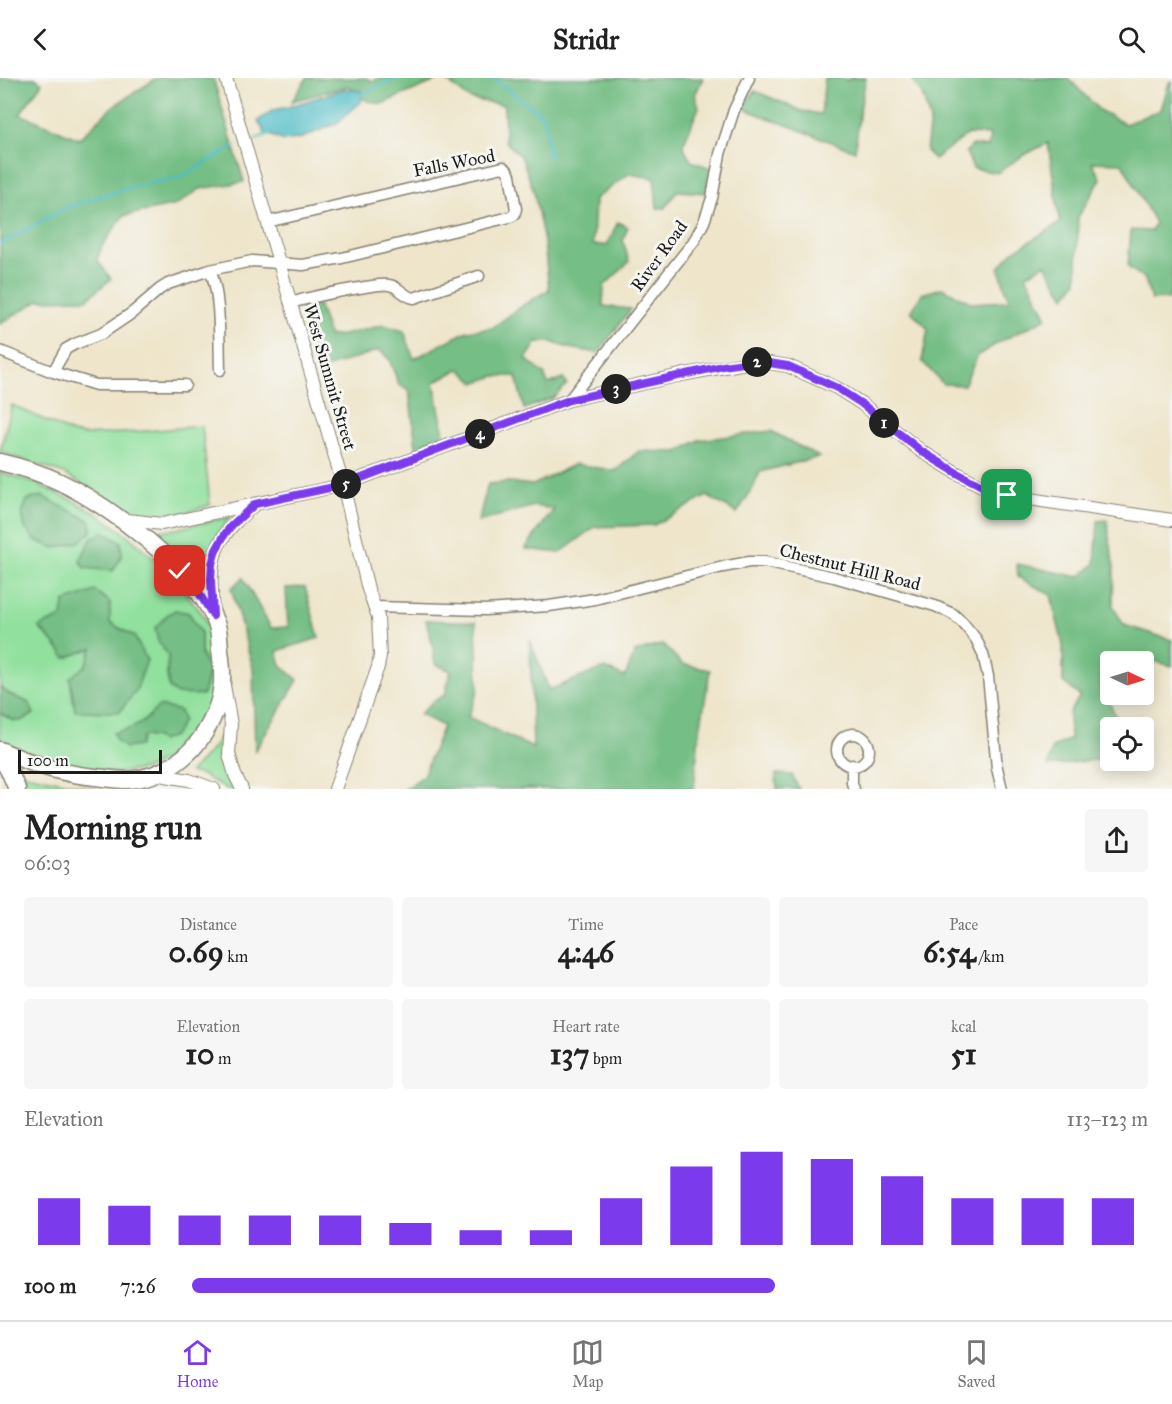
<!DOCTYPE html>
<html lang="en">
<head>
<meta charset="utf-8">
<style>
	body { margin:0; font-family:"IM FELL Great Primer",serif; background:#f6f6f6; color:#222; height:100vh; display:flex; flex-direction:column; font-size:22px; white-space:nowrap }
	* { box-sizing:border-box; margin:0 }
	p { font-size:20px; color:#767676 }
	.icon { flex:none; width:33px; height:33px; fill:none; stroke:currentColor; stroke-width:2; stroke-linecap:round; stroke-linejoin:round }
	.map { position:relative; height:711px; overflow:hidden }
	.details { display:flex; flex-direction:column; background:#fff; flex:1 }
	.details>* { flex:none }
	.needle { width:39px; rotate:94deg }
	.tools { position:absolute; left:1100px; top:573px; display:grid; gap:12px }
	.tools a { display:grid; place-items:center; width:54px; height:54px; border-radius:6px; background:#fff; box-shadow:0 3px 15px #0003; font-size:30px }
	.scale { position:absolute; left:18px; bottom:15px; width:144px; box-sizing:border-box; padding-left:6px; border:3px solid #1c1c1c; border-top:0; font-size:16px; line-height:21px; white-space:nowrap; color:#1c1c1c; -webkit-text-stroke:4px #f6f6f2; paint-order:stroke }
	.pin { position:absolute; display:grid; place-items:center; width:51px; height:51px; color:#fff; margin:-26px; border-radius:12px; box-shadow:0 3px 9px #0006 }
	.km { position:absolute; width:30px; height:30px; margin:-15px; border-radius:50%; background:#222; color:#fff; font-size:16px; line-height:30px; text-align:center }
	.round { display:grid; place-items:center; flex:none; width:63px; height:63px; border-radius:6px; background:#f6f6f6 }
	.head { display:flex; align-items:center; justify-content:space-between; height:102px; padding:0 24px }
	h1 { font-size:33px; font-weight:800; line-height:45px }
	.stats { display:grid; grid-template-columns:repeat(3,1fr); gap:9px; height:102px; padding:6px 24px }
	.stats div { display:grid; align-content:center; border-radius:6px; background:#f6f6f6; text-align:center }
	.stats b { font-size:30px; font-weight:800 }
	.stats small { font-size:16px; font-weight:400 }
	.stats p { font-size:16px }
	.chart { height:168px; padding:12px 24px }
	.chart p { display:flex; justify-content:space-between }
	.chart svg { width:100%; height:108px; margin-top:6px; stroke:#7c3aed; stroke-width:6 }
	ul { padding:0 24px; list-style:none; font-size:20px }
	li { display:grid; grid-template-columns:96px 72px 1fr; align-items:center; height:45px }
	li i { height:15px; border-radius:8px; background:#7c3aed }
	header { display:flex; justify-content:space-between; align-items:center; height:78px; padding:0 24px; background:#fff; font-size:27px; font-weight:800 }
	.tabs { display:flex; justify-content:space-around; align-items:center; height:84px; border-top:2px solid #e0e0e0; background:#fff; font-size:16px; color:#767676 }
	.tabs a { display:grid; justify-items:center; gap:3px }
	.tabs .active { color:#7c3aed }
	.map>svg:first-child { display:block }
</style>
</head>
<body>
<header><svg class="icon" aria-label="back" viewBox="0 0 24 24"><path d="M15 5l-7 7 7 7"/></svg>Stridr<svg class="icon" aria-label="search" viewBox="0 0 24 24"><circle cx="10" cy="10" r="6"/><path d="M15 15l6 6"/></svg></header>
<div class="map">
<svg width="1172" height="711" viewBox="0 0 1172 711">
	<rect width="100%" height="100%" fill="#f6f6f2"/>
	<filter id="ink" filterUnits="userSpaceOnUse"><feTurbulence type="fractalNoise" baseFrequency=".0167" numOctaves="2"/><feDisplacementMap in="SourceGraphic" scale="12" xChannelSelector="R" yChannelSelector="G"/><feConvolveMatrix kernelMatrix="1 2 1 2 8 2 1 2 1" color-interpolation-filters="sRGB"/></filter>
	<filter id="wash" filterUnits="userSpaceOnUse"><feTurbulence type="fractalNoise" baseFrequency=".008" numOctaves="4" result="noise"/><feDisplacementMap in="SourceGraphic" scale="24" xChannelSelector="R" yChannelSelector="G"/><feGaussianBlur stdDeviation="1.35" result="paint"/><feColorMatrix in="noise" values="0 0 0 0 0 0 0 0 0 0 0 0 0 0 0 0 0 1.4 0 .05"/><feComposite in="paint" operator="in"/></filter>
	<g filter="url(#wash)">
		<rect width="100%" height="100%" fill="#eee5ca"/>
		<path fill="#91e09e" stroke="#567e5d" stroke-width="1.5" fill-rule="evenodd" d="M 12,327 L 72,355 L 83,357 L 122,355 L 202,348 L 210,427 L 167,440 L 146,440 L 124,431 L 65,396 L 0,374 Z
			M 0,394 L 37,406 L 70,421 L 96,435 L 126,456 L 161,487 L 188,518 L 203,537 L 214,565 L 214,618 L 205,640 L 191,662 L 168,680 L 146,691 L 117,695 L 85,692 L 48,681 L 9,667 L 0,662 L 0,635 L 14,643 L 29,625 L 9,616 L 0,609 ZM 62,539 L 110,545 L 134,558 L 147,582 L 86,587 L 93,570 L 53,564 L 39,550 ZM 201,555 L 201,576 L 209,594 L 167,596 L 168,577 ZM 142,646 L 154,659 L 114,655 L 127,652 Z
			M 230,439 L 217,458 L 209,474 L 203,503 L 170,471 L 149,453 L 171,452 Z
			M 221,657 L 224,657 L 237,711 L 227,711 L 202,697 L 190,694 L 213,670 Z
			M 22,695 L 94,711 L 28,711 Z"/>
		<path fill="#74be85" stroke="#486d50" stroke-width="1.5" d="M 0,0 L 35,0 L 42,5 L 20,36 L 79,61 L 112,29 L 157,0 L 213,0 L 244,104 L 200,111 L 176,127 L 123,138 L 102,168 L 97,182 L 111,201 L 87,221 L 39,222 L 0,246 Z
			M 307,0 L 366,0 L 372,3 L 380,0 L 443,0 L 381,26 L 365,22 L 348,8 L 292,23 Z
			M 443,0 L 703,0 L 695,17 L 699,29 L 683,67 L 691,83 L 711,90 L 706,115 L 677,113 L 665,130 L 657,130 L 654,100 L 629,96 L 595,121 L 593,167 L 607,167 L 618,144 L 628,149 L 623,162 L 629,184 L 604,208 L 603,228 L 631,231 L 598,275 L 569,270 L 551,264 L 537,264 L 526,281 L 544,296 L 548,306 L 563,301 L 567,306 L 553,320 L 524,331 L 516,298 L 495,298 L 475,305 L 460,291 L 434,304 L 444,356 L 416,369 L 409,312 L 399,307 L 389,281 L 379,272 L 320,292 L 301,229 L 318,226 L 329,258 L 343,257 L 384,247 L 404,253 L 414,281 L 467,253 L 492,250 L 525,226 L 549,212 L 544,164 L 534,114 L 522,80 L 505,63 L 504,27 L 470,21 Z
			M 825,0 L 843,0 L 848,3 L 849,0 L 866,0 L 860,31 L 855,73 L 742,30 L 755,13 L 802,33 L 821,36 Z
			M 910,0 L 1068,0 L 1099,32 L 1125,46 L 1161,32 L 1169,5 L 1172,3 L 1172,206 L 1169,221 L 1151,222 L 1145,201 L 1128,189 L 1131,152 L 1151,153 L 1155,145 L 1122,85 L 1092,84 L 1101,101 L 1078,139 L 1077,203 L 1065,219 L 1045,186 L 1026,197 L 1047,240 L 1003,262 L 978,277 L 964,307 L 943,306 L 922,283 L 928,251 L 911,233 L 922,216 L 942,210 L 972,225 L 1009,223 L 999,190 L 1012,174 L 1060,145 L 1048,65 L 1024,77 L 997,95 L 973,90 L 966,74 L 973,67 L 988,69 L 990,57 L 968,56 L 934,81 L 926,73 L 930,42 L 922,16 Z
			M 771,353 L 819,379 L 760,394 L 753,410 L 737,435 L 707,418 L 654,447 L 595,449 L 560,475 L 525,471 L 554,431 L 534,428 L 478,444 L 488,406 L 507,404 L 533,407 L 575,386 L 615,393 L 639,373 L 678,374 L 699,362 Z
			M 41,418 L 91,443 L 91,454 L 79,464 L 55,470 L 35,462 L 25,450 L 22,436 L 27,422 Z
			M 1107,442 L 1114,489 L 1113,529 L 1124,547 L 1172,562 L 1172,588 L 1154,583 L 1143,585 L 1143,584 L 1110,584 L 1110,594 L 1102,598 L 1101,609 L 1118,642 L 1117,649 L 1110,650 L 1110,680 L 1048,688 L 1052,670 L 1070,661 L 1069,635 L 1080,618 L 1063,604 L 1063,567 L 1051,517 L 1018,499 L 1017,486 L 1079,499 L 1095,486 L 1098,443 Z
			M 103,454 L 121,464 L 122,478 L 113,493 L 85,490 L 80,483 L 91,461 Z
			M 243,500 L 271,550 L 288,549 L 286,510 L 305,509 L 319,560 L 277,573 L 281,587 L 298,602 L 255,673 L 253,590 L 231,510 Z
			M 95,513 L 110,524 L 110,545 L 134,558 L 147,582 L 136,613 L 119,634 L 75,633 L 70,600 L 86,587 L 92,570 L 66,580 L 53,564 L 39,549 L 62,539 L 64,524 Z
			M 175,532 L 189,535 L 201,555 L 201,576 L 209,594 L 203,617 L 177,616 L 169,610 L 167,596 L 168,577 L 158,563 L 155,550 L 167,537 Z
			M 426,542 L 476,544 L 478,612 L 468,639 L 533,670 L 530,562 L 549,612 L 604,590 L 625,599 L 635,574 L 663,566 L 682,586 L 710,592 L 698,664 L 694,711 L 405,711 L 423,698 L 443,648 L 420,636 L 432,624 L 445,617 L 451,593 L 435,586 L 433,569 Z
			M 0,609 L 9,616 L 29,625 L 34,636 C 18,646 16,645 0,635 Z
			M 159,628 L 180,633 L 183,642 L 175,657 L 161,663 L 154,659 L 143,658 L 139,668 L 125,670 L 116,662 L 113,655 C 138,650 142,646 159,628 Z
			M 776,696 L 792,697 L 799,711 L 777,711 Z"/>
		<path fill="#4fbdc7" stroke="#366c72" stroke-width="1.5" d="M 344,11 L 361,13 L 361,24 L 337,45 L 302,60 L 284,63 L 265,55 L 258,43 L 273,32 L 288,29 Z"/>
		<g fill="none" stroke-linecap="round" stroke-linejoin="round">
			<path stroke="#4fbdc7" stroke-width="3" d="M 493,0 L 544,39 L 549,79
				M 360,17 L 388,4 L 399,0
				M 257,61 L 271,55
				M 0,166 L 67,129 L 123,111 L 181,99 L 235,68"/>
		</g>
	</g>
	<g filter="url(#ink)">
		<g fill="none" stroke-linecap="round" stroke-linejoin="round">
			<g stroke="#858073" stroke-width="13">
				<path id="minor" d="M 210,192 L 252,183 L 303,187 L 342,180 L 510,139 L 514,137 L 516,131 L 510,97 L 507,92 L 503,89 L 267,144
					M 290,225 C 315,218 340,213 365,209 C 373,208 382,206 389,207 C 399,208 404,219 414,220 L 479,198
					M 0,273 L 53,294 L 66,271 L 75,266 L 101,256 L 132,235 L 160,211 L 168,206 L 210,192 C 221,216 219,264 220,292
					M 53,294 L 96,307 L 185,307
					M 569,322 L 694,163 L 704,144 L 712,120 L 720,76 L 734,32 L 749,0
					M 374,529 L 485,532 L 549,528 L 595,521 L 723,489 L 749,484 L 764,484 L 834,499 L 935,528 L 953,536 L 963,545 L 976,561 L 983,576 L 988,598 L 997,690 L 1002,711
					M837 672a16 16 0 1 1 32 0a16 16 0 1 1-32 0Z
					M 852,687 L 852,705 L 854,711"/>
			</g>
			<g stroke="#858073" stroke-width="14">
				<path id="tertiary" d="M 226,0 L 343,407 L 368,511 L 378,539 L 380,578 L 378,589 L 335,711
					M 120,441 L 162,446 L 343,407 L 569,322 L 681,297 L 751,284 L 769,285 L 788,288 L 837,310 L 862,326 L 921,373 L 957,395 L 984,409 L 1007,417 L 1042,423 L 1172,442
					M 213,534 C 209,481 211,464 253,428
					M 224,607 L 231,646 L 229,676 L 235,697 L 242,711
					M 154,696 L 189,702 L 214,711"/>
			</g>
			<g stroke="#858073" stroke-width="19">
				<path id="primary" d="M 0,384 C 21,389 41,395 60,404 C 110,428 196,492 216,545 C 220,554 219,563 220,572 C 223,594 224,613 215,634 C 200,672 169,699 127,702 C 116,702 106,700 95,699 C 62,696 31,686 0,672
					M 0,677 L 11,697 L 17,711"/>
			</g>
			<use href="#minor" stroke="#fff" stroke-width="10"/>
			<use href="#tertiary" stroke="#fff" stroke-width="12"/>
			<use href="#primary" stroke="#fff" stroke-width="16"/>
		</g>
	</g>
	<g fill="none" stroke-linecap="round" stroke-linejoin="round" filter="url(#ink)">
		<g stroke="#fff" stroke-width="12">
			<path id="route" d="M 180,493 L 199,515 L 213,538 L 211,502 L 212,486 L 216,472 L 225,456 L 231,448 L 255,426 L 343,407 L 569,322 L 723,288 L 751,284 L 769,285 L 788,288 L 806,296 L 837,310 L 862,326 L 921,373 L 957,395 L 984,409 L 1007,417"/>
		</g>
		<use href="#route" stroke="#7c3aed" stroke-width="8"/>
	</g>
	<g text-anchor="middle" stroke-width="6" stroke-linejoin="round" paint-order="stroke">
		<g font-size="18" fill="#1c1c1c" stroke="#f6f6f2">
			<text transform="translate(454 85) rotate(-11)" y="6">Falls Wood</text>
			<text transform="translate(659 178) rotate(-54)" y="6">River Road</text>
			<text transform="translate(330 299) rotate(74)" y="6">West Summit Street</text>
			<text transform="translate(850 489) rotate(14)" y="6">Chestnut Hill Road</text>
		</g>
	</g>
</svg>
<div class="tools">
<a><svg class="needle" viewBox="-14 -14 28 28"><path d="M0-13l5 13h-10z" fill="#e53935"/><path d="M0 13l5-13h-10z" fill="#767676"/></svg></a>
<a><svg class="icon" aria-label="locate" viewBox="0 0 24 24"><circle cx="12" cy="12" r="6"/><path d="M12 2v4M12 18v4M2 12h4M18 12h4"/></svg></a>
</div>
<div class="scale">100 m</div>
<div class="pin" style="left:1007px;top:417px;background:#1e9e55"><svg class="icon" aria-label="arrive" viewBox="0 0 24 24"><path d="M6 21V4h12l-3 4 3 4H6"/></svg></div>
<div class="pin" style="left:180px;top:493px;background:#d93025"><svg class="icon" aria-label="check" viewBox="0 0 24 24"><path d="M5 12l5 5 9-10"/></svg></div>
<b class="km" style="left:884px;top:345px">1</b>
<b class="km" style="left:757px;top:284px">2</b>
<b class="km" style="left:616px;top:311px">3</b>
<b class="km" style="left:480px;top:356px">4</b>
<b class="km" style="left:346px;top:406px">5</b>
</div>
<section class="details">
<div class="head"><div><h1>Morning run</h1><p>06:03</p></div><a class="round"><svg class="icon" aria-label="share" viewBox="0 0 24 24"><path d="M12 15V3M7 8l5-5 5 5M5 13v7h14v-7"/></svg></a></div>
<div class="stats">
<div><p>Distance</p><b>0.69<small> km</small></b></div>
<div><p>Time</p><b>4:46</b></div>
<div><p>Pace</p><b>6:54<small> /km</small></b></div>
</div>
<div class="stats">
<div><p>Elevation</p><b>10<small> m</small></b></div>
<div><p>Heart rate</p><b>137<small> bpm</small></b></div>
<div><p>kcal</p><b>51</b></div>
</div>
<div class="chart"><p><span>Elevation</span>113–123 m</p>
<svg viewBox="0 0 160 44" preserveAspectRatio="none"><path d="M5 44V25M15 44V28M25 44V32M35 44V32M45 44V32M55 44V35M65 44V38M75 44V38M85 44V25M95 44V12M105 44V6M115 44V9M125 44V16M135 44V25M145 44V25M155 44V25"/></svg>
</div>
<ul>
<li><b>100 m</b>7:26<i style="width:61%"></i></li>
</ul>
</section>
<nav class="tabs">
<a class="active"><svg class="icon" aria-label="home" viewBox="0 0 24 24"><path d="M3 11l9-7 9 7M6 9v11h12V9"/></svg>Home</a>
<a><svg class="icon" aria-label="map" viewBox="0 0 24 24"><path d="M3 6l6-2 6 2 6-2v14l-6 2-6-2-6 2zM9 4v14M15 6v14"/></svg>Map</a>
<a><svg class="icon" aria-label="saved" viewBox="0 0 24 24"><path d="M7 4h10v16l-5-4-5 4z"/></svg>Saved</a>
</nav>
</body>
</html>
